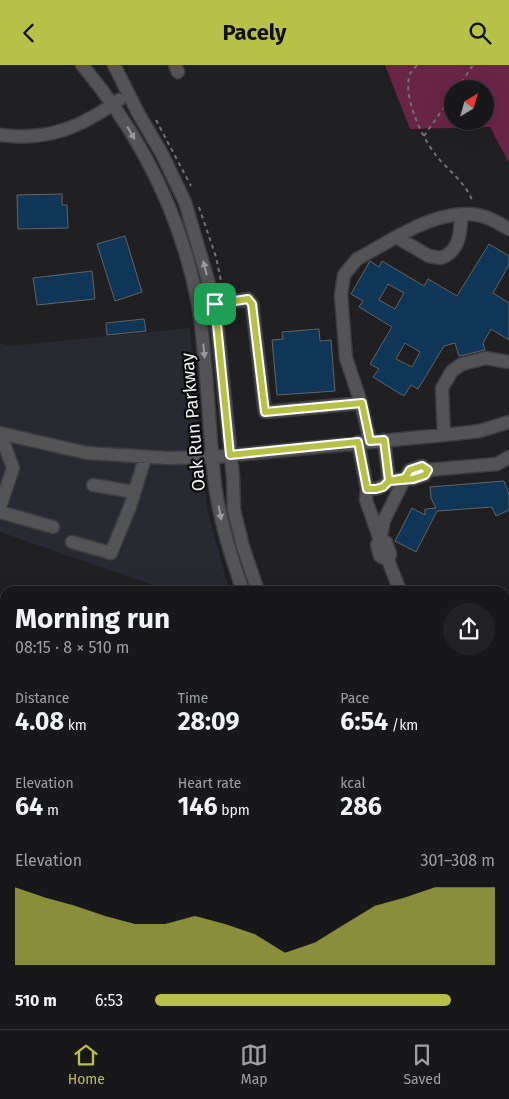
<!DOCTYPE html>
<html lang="en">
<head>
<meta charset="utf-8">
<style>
	body { margin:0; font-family:"Fira Sans",sans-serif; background:#212123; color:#f1f3f6; height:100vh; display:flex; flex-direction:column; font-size:19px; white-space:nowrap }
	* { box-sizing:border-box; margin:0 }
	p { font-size:16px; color:#9fa0a2 }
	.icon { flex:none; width:28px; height:28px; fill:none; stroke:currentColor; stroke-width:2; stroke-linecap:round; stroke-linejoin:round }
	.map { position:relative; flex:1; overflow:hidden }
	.drawer { position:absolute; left:0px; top:521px; width:510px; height:444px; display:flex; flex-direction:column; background:#18181a; border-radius:15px 15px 0 0; box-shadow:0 5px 20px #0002,0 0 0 1px #363739 }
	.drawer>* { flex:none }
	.needle { width:32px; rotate:37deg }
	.fabs { position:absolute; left:444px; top:15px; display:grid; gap:10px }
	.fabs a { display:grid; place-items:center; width:50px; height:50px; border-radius:50%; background:#18181a; box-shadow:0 5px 20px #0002,0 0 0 1px #363739; font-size:25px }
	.pin { position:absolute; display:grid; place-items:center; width:42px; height:42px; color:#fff; margin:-21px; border-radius:10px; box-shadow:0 2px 8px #0006 }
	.round { display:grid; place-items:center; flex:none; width:52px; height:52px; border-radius:26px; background:#212123 }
	.headline { display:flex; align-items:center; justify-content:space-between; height:85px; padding:0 15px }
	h1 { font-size:28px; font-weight:700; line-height:38px }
	.stats { display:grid; grid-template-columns:repeat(3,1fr); gap:8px; height:85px; padding:5px 15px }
	.stats div { display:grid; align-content:center }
	.stats b { font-size:25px; font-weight:700 }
	.stats small { font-size:14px; font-weight:400 }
	.stats p { font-size:14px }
	.chart { height:140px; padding:10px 15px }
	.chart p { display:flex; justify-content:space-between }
	.chart svg { width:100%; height:90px; margin-top:5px; fill:#b8c147; opacity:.7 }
	ul { padding:0 15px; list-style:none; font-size:16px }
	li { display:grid; grid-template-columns:80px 60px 1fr; align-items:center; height:38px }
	li i { height:12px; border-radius:6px; background:#b8c147 }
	header { display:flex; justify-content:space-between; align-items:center; height:65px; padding:0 15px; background:#b8c147; color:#111; font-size:22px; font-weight:700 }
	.tab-bar { display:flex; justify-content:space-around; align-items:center; height:70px; border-top:1px solid #363739; background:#18181a; font-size:14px; color:#9fa0a2 }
	.tab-bar a { display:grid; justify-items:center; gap:2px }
	.tab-bar .active { color:#b8c147 }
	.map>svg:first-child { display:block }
</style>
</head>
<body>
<header><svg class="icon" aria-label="back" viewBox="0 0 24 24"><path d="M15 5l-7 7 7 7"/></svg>Pacely<svg class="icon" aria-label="search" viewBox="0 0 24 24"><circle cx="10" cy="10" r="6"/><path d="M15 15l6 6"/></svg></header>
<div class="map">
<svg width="509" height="964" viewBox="0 0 509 964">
	<rect width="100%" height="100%" fill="#202023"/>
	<path fill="#292931" d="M 190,263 L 198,377 L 208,447 L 229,526 L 171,526 L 0,467 L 0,278 L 11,281 Z"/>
	<path fill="#692546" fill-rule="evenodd" d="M 385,0 L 509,0 L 509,98 L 490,62 L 410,64 ZM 452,24 L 485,24 L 485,56 L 452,56 Z"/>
	<path fill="#0f3557" stroke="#626467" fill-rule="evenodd" d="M 62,129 L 62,140 L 67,140 L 68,163 L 18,164 L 17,130 Z
		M 125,171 L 142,227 L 115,236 L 97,179 Z
		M 489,179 L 509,191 L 509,200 L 493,228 L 509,238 L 509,275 L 491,264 L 483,278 L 485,285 L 459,291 L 455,278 L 444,281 L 418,324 L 411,320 L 404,331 L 373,312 L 379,304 L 370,299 L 392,262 L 359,242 L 363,236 L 351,229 L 370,196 L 379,202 L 382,196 L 424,221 L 428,214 L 457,231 ZM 388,219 L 404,228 L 395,244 L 379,235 ZM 405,278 L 420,287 L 412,302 L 396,294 Z
		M 92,206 L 95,234 L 37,240 L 33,213 Z
		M 144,254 L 146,266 L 107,270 L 106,258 Z
		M 319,264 L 320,276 L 331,275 L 335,326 L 277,330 L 272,275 L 283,274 L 282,267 Z
		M 504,416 L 509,429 L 509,445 L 496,451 L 492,442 L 437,446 L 416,487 L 395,476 L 412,443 L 425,450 L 425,444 L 436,443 L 431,433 L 430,422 Z"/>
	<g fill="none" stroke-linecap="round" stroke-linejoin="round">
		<path stroke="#3f3f42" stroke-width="12" stroke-dasharray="12 6" stroke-linecap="butt" d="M 0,932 L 3,930"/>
		<g stroke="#3d3d40" stroke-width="15">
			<path id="minor" d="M 82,0 C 141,70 181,150 198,239 C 208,299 208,360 215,420 C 220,457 231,491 243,526
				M 114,0 L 138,48 L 162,89 L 185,137 L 215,239 L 233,412 L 234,445 L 243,482 L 258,526
				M 175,0 L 178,7
				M 0,70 C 47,76 80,63 119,35
				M 398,173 L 429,191 L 441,193 C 460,186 461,167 461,149
				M 215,239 L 248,234 L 252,239 L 265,347 L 361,338
				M 0,368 L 87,388 L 168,393 L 213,392 L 444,370 L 480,366 L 509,357
				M 444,370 L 442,323 L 452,306 L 462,299 L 486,293 L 509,297
				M 370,376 L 361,338 L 346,293 L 341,230 L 344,210 L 357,194 C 393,175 436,143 478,150 C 489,152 499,158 509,164
				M 358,377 L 367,424 C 377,424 382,423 389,416 L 384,375
				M 422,401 L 428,405 L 425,410 L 413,414 L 405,413 L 410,405 Z
				M 428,405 L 497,399 L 509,392
				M 93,420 L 134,427
				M 367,424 L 366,435 L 380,475 L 384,455 L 405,413 L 389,416
				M 0,442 L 13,403 L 0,368
				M 0,447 L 53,462
				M 72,477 L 111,488 L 130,442 L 145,393
				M 388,495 L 380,491 L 377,480 L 380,475 L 386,477 L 390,489 L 388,495 L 400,526
				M 505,546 L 509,545
				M 505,684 L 509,682
				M 505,726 L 509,726
				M 505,833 L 509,832
				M 0,872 L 5,869
				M 0,920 L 5,919
				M 41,964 L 47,960"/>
		</g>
		<g stroke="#3d3d40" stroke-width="19">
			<path id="major" d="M 505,887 L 509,887
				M 505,921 L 509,920
				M 505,937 L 509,937
				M 164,964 L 173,960
				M 264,964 L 276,960
				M 307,964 L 321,960"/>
		</g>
		<path stroke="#737376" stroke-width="2" stroke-dasharray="4 4" stroke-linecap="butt" d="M 417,0 C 415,3 411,6 410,9 C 402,31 422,72 435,89 C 447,105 467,118 473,138
			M 457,24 L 473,0
			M 156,55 L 191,121
			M 424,71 L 452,31
			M 199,142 L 216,192 L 221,216"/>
		<use href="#minor" stroke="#545457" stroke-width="12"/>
		<use href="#major" stroke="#815f8c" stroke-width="16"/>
	</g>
	<defs><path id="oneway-solid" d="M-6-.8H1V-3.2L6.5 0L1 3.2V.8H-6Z" transform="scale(1.25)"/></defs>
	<g fill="#9b9b9d">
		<use href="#oneway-solid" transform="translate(131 68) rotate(59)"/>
		<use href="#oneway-solid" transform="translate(205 203) rotate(-104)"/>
		<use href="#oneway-solid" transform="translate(204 286) rotate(84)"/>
		<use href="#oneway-solid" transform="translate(220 448) rotate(79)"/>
	</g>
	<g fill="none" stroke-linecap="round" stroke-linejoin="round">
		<g stroke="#fff" stroke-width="10">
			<path id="route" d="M 215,239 L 248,234 L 252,239 L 265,347 L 362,338 L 370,376 L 384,375 L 389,416 L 413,414 L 425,410 L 428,405 L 422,401 L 410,405 L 405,413 L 389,416 L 383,422 L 376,424 L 367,424 L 358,377 L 230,390 L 215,239"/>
		</g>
		<use href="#route" stroke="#b8c147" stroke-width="6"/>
	</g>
	<g text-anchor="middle" stroke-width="4.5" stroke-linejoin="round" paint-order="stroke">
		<g font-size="18" fill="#f1f1f3" stroke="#0a0a0b">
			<text transform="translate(193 357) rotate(-95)" y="6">Oak Run Parkway</text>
		</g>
	</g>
</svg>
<div class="fabs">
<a><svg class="needle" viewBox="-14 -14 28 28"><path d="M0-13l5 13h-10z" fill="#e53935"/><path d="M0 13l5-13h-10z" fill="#9fa0a2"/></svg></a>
</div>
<div class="pin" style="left:215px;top:239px;background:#1e9e55"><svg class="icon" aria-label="arrive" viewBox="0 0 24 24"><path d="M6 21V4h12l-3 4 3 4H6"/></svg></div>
<section class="drawer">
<div class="headline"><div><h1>Morning run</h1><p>08:15 · 8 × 510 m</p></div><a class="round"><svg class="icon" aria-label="share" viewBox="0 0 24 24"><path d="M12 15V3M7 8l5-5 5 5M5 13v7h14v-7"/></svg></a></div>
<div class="stats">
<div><p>Distance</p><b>4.08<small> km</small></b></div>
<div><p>Time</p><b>28:09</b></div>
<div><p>Pace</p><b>6:54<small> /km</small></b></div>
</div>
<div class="stats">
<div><p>Elevation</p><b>64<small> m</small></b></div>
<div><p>Heart rate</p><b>146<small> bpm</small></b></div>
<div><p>kcal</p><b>286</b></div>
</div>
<div class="chart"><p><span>Elevation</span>301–308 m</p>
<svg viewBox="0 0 160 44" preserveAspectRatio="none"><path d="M0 44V6L10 11L20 15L30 20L40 24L50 24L60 20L70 24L80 29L90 38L100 33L110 24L120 15L130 11L140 6L150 6L160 6V44z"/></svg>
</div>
<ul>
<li><b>510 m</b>6:53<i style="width:87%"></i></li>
</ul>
</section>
</div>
<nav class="tab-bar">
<a class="active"><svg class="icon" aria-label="home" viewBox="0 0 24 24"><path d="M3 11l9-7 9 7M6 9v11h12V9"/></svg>Home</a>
<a><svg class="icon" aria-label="map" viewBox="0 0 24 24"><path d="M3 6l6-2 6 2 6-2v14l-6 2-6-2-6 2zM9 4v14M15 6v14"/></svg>Map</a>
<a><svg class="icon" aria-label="saved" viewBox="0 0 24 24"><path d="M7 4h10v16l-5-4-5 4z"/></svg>Saved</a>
</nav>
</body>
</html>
